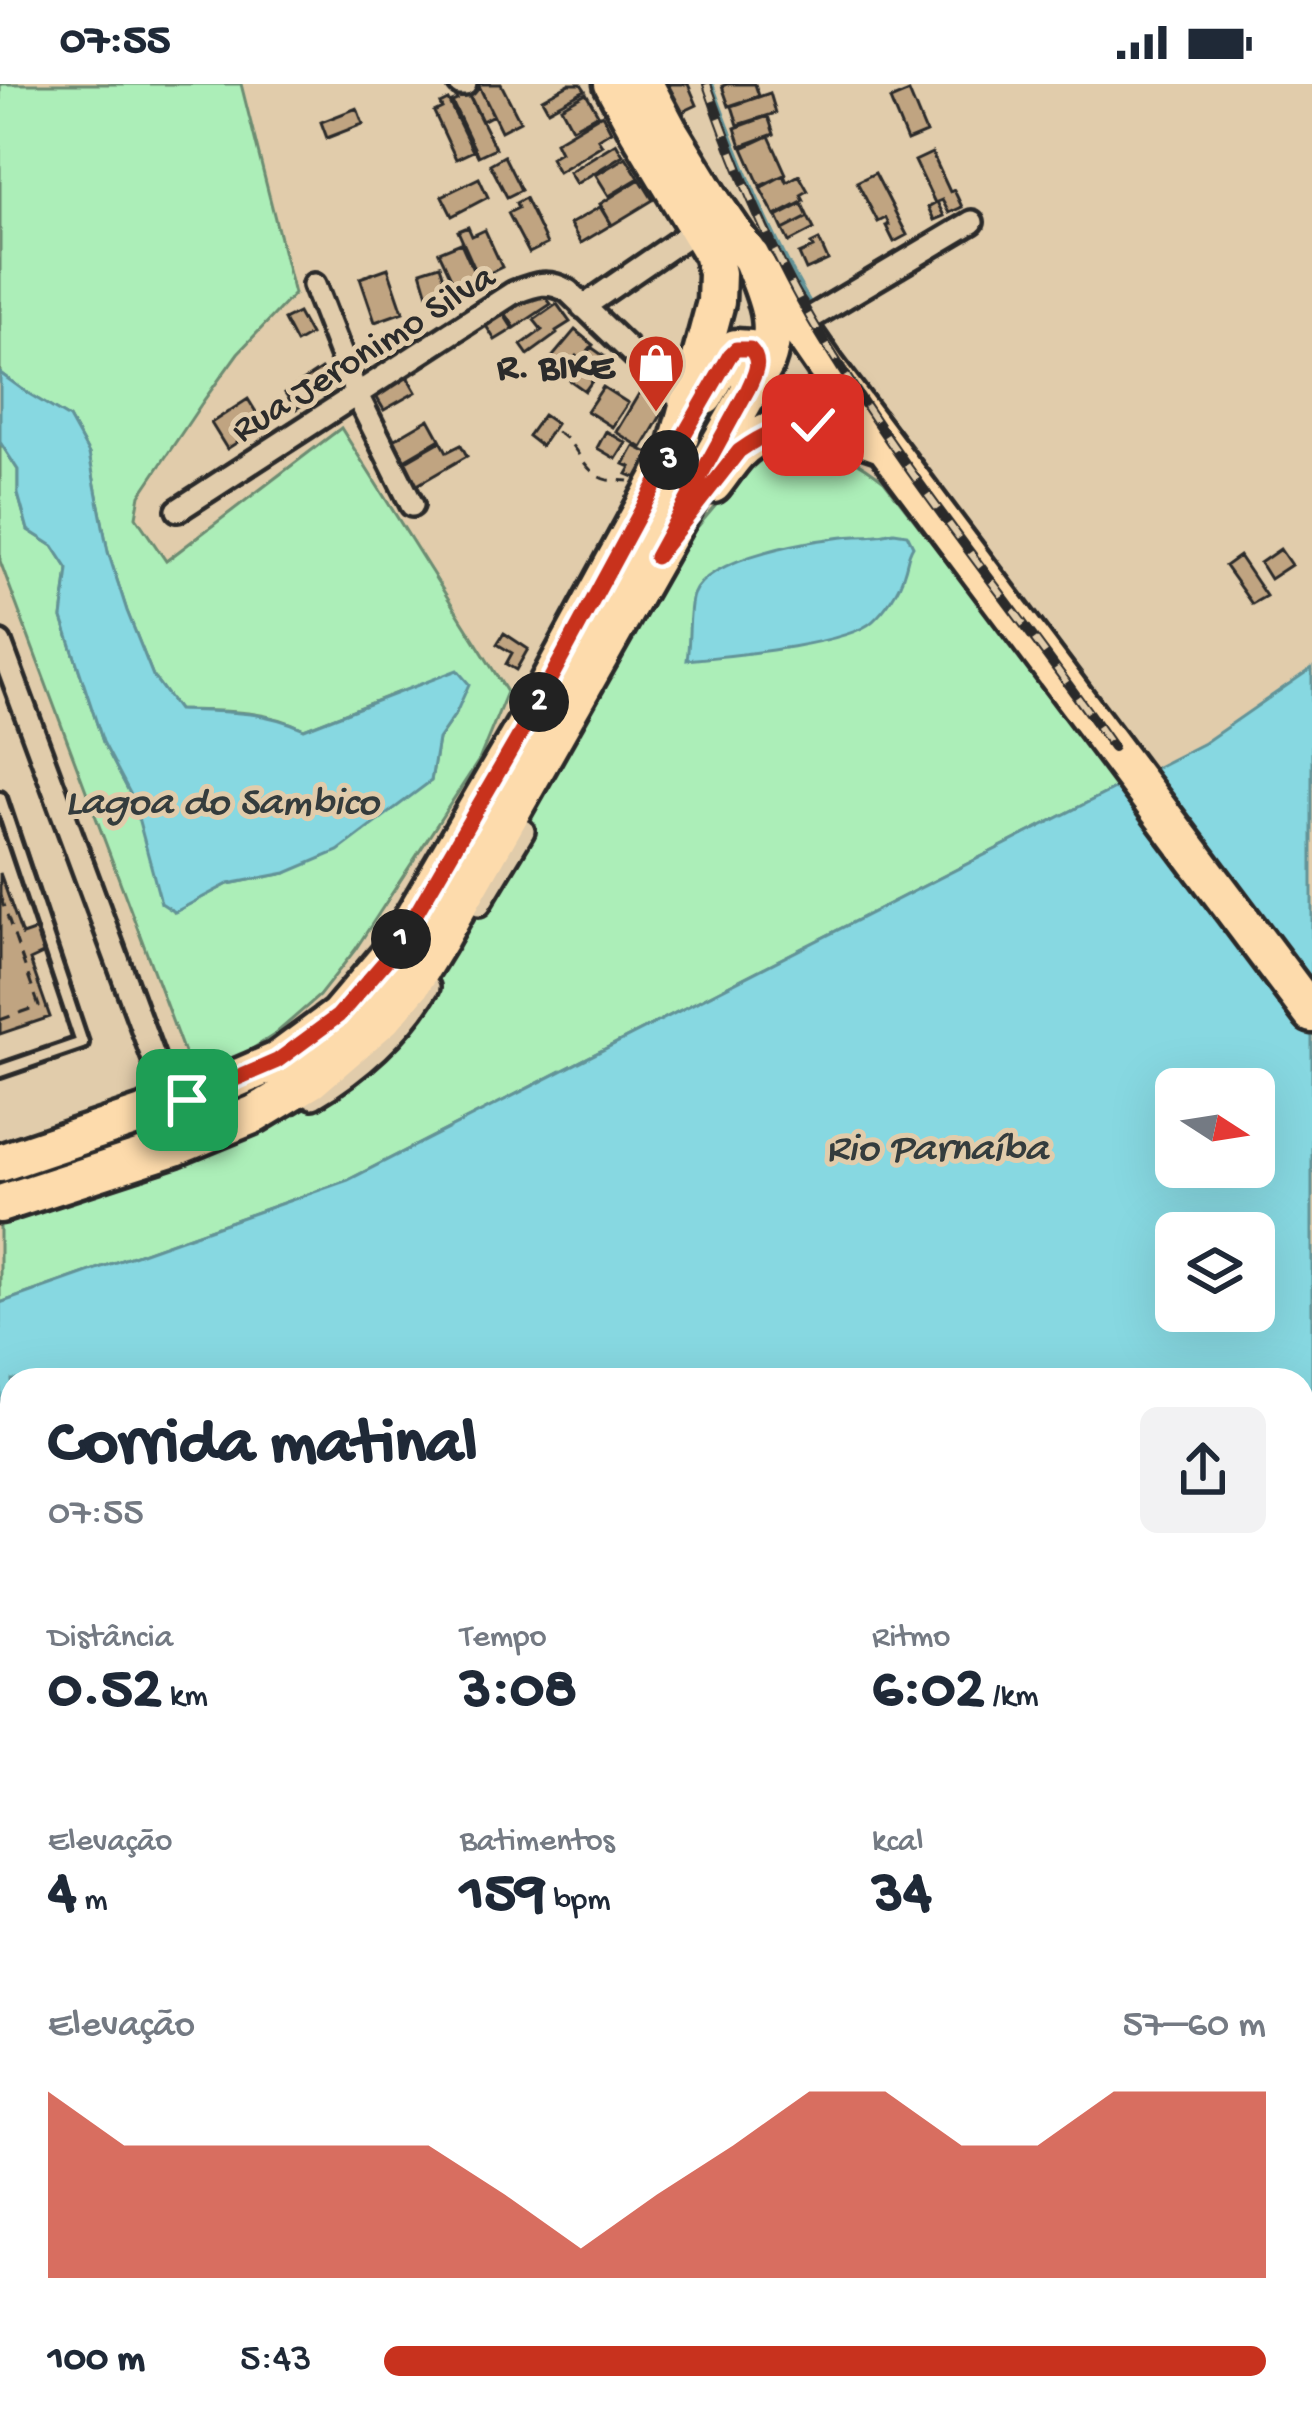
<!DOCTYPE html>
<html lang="pt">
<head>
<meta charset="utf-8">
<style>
	body { margin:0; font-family:"Gochi Hand",sans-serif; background:#f2f2f3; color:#1f2937; height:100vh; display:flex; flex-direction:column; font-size:45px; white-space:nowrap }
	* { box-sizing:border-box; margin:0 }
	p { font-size:39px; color:#747a83 }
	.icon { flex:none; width:66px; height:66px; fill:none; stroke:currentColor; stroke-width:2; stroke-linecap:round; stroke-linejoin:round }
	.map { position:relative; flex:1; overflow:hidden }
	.details { position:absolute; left:0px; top:1284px; width:1314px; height:1062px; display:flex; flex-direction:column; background:#fff; border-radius:36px 36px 0 0; box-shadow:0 12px 48px #0002 }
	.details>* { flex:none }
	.needle { width:78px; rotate:102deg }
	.tools { position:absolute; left:1155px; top:984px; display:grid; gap:24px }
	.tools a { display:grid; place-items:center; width:120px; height:120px; border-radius:18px; background:#fff; box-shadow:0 12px 48px #0002; font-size:60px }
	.pin { position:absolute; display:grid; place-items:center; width:102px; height:102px; color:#fff; margin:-51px; border-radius:24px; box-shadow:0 6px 18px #0006 }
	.km { position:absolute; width:60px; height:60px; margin:-30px; border-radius:50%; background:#222; color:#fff; font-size:33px; line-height:60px; text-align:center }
	.round { display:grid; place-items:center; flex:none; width:126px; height:126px; border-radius:18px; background:#f2f2f3 }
	.overview { display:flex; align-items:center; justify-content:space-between; height:204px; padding:0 48px }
	h1 { font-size:66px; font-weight:700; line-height:90px }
	.stats { display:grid; grid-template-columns:repeat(3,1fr); gap:18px; height:204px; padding:12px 48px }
	.stats div { display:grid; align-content:center }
	.stats b { font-size:60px; font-weight:700 }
	.stats small { font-size:33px; font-weight:400 }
	.stats p { font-size:33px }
	.chart { height:336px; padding:24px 48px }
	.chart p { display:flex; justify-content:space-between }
	.chart svg { width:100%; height:216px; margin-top:12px; fill:#c8321e; opacity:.7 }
	ul { padding:0 48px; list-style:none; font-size:39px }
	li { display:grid; grid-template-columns:192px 144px 1fr; align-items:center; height:90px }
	li i { height:30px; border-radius:15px; background:#c8321e }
	.status { display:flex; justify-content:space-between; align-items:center; height:84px; padding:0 60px; background:#fff; direction:ltr }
	.status svg { height:33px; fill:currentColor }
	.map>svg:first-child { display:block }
</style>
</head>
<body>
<div class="status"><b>07:55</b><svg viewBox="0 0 49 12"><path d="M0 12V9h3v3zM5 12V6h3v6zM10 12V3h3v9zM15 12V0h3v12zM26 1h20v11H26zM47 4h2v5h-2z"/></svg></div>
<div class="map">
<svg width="1312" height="2346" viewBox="0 0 1312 2346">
	<rect width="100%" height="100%" fill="#e1ccab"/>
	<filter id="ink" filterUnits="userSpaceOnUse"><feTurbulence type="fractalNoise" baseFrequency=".00833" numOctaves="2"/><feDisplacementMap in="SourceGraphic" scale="24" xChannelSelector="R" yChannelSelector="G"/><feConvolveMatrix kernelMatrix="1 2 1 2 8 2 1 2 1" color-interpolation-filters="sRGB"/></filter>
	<g filter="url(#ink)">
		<path fill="#aceeb8" stroke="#6c8c72" stroke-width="3" d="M 0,0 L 241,0 L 294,210 L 238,269 L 204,316 L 140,411 L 136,433 L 166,477 L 341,344 L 507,608 L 479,676 L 355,866 L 319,912 L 274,951 L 233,977 L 192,990 L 0,477 L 0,358 L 18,386 L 18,410 L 28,446 L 53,462 L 68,485 L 62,534 L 103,658 L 133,715 L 146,759 L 174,828 L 228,800 L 286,789 L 431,697 L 438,655 L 456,629 L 401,607 L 304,645 C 265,625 221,627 178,626 L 153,592 L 127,527 L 108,468 L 89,370 L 69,334 L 25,308 L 0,289 Z
			M 810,359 C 840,367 860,378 884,397 L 1120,702 L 348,1096 L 0,1219 L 0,1134 L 214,1061 L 523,747 L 609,575 L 683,460 L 749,382 L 779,365 Z"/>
		<path fill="#87d8e1" stroke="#629398" stroke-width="3" fill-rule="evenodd" d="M 0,289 L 26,308 L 69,334 L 89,370 L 108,468 L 127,527 L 153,592 L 178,626 C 222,628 264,626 304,645 L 457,586 L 469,600 L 456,629 L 438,655 L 431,697 L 338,767 L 286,789 L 228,800 L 175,828 L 161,819 L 133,715 L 103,658 L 62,534 L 68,485 L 53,462 L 28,446 L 18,410 L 18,386 L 0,358 Z
			M 894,448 L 907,450 L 913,462 C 907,472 908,478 904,489 C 900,505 886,525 873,537 C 848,561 725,572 687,576 C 690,559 688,525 693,511 C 707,472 820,454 857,452 C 874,451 876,453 894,448 Z
			M 1312,584 L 1312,1359 L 1302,1367 L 1302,1296 L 12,1296 L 12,2003 L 0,2008 L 0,1219 L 348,1096 L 1204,659 ZM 1176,1005 L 1254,1005 L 1254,1083 L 1176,1083 ZM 1176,1149 L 1254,1149 L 1254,1227 L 1176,1227 Z"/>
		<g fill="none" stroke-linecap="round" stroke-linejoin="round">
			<path stroke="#629398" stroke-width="6" d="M 711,0 C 739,78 770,154 813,226"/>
		</g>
		<path fill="#c0a481" stroke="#2b2b2b" stroke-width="3" d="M 478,0 L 501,0 L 520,37 L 501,47 Z
			M 569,0 L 581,0 L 585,6 L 548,26 L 542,15 Z
			M 662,0 L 688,0 L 697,21 L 676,31 Z
			M 727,0 L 755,0 L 759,12 L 729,22 L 722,2 Z
			M 464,2 L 495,64 L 478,72 L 452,18 L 457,16 L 453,8 Z
			M 480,4 L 493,31 L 482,37 L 469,10 Z
			M 909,8 L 926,49 L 907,57 L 890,16 Z
			M 586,9 L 598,30 L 572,44 L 561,23 Z
			M 770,9 L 776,29 L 738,41 L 732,22 Z
			M 448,16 L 473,67 L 456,75 L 434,28 L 442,24 L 440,20 Z
			M 357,24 L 363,40 L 327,54 L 321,38 Z
			M 602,30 L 611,47 L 598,55 L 602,61 L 558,88 L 550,74 L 560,68 L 555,58 Z
			M 768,32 L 774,50 L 741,62 L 735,44 Z
			M 769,52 L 786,90 L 760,102 L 743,64 Z
			M 616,59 L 623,71 L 576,100 L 569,88 Z
			M 932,69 L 950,108 L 954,106 L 962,123 L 949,129 L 942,116 L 937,118 L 944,132 L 934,136 L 928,123 L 935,119 L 915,77 Z
			M 504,72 L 521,106 L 507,113 L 490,80 Z
			M 626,73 L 639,94 L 609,112 L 596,91 Z
			M 875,89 L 907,151 L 894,158 L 886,142 L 889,141 L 886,134 L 878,138 L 857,98 Z
			M 784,91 L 787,98 L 799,91 L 808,107 L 801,111 L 804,117 L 775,132 L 760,104 Z
			M 479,94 L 488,113 L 452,132 L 442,112 Z
			M 640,95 L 653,116 L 612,141 L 600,120 Z
			M 525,114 L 547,160 L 529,169 L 508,129 L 518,124 L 516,119 Z
			M 802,120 L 808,133 L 783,146 L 777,133 Z
			M 600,123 L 611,141 L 581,159 L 570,140 Z
			M 808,133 L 814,145 L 789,158 L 783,146 Z
			M 468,143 L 472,152 L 485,146 L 502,183 L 479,194 L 458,147 Z
			M 819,156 L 828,176 L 806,186 L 799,170 L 813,164 L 811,160 Z
			M 461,159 L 476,193 L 455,202 L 439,168 Z
			M 440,181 L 450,212 L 430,218 L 421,187 Z
			M 388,184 L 403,228 L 375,238 L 360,194 Z
			M 537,202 L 551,220 L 515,244 L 504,227 Z
			M 557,220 L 570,238 L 556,247 L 557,250 L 528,271 L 521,261 L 542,246 L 534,236 Z
			M 499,223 L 513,245 L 495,256 L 481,234 Z
			M 298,229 L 310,251 L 296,259 L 284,236 Z
			M 575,246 L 593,261 L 580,276 L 576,272 L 566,284 L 573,289 L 569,293 L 549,277 Z
			M 591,263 L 608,275 L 585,307 L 568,295 Z
			M 321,285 L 332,302 L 296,325 L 285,309 Z
			M 405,289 L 416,308 L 384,326 L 373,307 Z
			M 603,303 L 628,319 L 612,343 L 587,327 Z
			M 640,308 L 666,323 L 642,364 L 616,348 Z
			M 248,315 L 264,341 L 227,365 L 211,339 Z
			M 543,331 L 556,340 L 541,362 L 528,352 Z
			M 429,335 L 440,355 L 404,376 L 393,356 Z
			M 606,347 L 626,359 L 616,375 L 597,364 Z
			M 441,357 L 447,368 L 461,361 L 467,372 L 412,404 L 399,381 Z
			M 634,362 L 650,370 L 637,394 L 627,390 L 631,383 L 624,380 Z
			M 1280,465 L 1291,481 L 1270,495 L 1260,479 Z
			M 1239,472 L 1266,512 L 1252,520 L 1225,482 Z
			M 504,549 L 528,565 L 516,586 L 506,580 L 512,569 L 497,560 Z
			M 0,789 L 22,851 L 39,845 L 47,868 L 30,876 L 50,933 L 0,950 Z"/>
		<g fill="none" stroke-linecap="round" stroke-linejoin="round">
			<g stroke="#2b2b2b" stroke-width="20">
				<path id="lane" d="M 0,714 L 82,959 L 0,987"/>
			</g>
			<g stroke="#2b2b2b" stroke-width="30">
				<path id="street" d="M 460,0 L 465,0
					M 314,201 L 356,309 L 412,421
					M 583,223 L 698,144
					M 797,242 L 972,138
					M 178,426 L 513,209 C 534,201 547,195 568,207 L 687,322
					M 0,559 L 171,1021
					M 479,820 L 523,747
					M 313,1013 C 359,986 401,948 428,903
					M 1302,1805 L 1312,1841
					M 1302,2051 L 1312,2049
					M 1302,2294 L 1312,2291
					M 688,2334 L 691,2346
					M 203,2346 L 245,2334
					M 1115,2346 L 1159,2334"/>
			</g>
			<g stroke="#2b2b2b" stroke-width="39">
				<path id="secondary" d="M 88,2334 L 92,2346
					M 379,2334 L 382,2346
					M 1145,2334 L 1148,2346"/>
			</g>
			<g stroke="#2b2b2b" stroke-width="45">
				<path id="primary" d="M 644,0 L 669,47 L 713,119 L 826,283 L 1312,930
					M 705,312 L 724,278 L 736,264 L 750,265 C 762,277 755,288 750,302
					M 713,400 C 721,390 728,379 737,369 C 778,327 833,342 882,360
					M 0,1079 L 187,1016 L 277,977 L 338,932 L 395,865 L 526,640 L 677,363 L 716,218 L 717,189 L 712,169 L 638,46 L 613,0
					M 0,1120 L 175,1063 L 255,1030 L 311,996 L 384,933 L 411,901 L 441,852 L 765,280 C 781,238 766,212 751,173
					M 1302,1444 L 1312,1436
					M 1302,1495 L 1312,1487
					M 0,2117 L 12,2112
					M 0,2151 L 12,2146"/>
			</g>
			<path stroke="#2b2b2b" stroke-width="3" stroke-dasharray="12 9" stroke-linecap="butt" d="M 556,348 C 578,358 583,391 608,396 C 615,397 622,396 629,397
				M 0,812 L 39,922 L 0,936"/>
			<use href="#lane" stroke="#e1ccab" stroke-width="10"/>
			<use href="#street" stroke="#e1ccab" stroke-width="21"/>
			<use href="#secondary" stroke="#e1ccab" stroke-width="30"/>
			<use href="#primary" stroke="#fddbac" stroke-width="36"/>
			<path stroke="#2b2b2b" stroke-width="3" d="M 1302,1480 L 1312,1473
				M 0,2132 L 12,2127"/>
			<g stroke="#2b2b2b" stroke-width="10">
				<path id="rail" d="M 707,0 C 735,81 768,161 811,235 C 900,386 1013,520 1113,663"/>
			</g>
			<use href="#rail" stroke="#e1ccab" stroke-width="6" stroke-dasharray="18" stroke-linecap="butt"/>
		</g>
	</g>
	<g fill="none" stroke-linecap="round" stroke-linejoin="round" filter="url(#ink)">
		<g stroke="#fff" stroke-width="24">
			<path id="route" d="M 187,1016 L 277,977 L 338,932 L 395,866 L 526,640 L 654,403 L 730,271 L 736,265 L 750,265 C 763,278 754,291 748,305 L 656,473 L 739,367 C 763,350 784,340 813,341"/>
		</g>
		<use href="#route" stroke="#c8321e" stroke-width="15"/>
	</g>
	<defs>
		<g id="shop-pin" transform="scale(3)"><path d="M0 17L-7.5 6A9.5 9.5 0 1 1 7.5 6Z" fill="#c8321e" stroke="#e1ccab"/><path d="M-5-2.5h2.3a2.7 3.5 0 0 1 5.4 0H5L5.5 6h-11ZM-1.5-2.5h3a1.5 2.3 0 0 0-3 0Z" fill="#fff"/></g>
	</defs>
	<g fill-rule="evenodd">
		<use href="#shop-pin" x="656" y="279"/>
	</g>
	<g text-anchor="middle" stroke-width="10" stroke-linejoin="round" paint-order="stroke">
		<g font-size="39" fill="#2b2b2b" stroke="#e1ccab">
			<text transform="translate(361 266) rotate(-32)" y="14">Rua Jeronimo Silva</text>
		</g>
		<g font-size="39" font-weight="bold" fill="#2b2b2b" stroke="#e1ccab" text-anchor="end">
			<text x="614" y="293">R. BIKE</text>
		</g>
		<g font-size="42" font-style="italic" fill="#343c3d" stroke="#e1ccab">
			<text x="222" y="729">Lagoa do Sambico</text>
			<text x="937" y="1075">Rio Parnaíba</text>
		</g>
	</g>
</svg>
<div class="tools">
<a><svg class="needle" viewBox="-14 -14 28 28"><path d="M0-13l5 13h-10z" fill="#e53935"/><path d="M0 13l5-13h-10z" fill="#747a83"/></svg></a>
<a><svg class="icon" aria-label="layers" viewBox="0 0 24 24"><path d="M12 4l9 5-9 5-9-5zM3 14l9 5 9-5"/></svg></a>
</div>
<div class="pin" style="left:187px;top:1016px;background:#1e9e55"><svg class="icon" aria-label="arrive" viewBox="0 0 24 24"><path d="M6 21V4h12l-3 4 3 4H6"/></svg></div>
<div class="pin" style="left:813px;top:341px;background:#d93025"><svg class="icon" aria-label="check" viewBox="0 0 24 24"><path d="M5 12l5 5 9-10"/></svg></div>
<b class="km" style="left:401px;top:855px">1</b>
<b class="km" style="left:539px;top:618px">2</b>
<b class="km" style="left:669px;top:376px">3</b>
<section class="details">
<div class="overview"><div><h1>Corrida matinal</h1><p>07:55</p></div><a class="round"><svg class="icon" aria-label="share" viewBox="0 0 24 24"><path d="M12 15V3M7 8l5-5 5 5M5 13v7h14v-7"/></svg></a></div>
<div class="stats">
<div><p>Distância</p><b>0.52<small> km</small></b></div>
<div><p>Tempo</p><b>3:08</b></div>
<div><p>Ritmo</p><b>6:02<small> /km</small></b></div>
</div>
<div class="stats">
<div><p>Elevação</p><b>4<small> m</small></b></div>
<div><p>Batimentos</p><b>159<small> bpm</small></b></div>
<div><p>kcal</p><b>34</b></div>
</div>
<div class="chart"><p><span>Elevação</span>57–60 m</p>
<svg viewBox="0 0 160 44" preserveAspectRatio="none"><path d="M0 44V6L10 17L20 17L30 17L40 17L50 17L60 27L70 38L80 27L90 17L100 6L110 6L120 17L130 17L140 6L150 6L160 6V44z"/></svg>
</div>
<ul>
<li><b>100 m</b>5:43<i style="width:100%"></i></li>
</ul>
</section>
</div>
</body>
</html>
